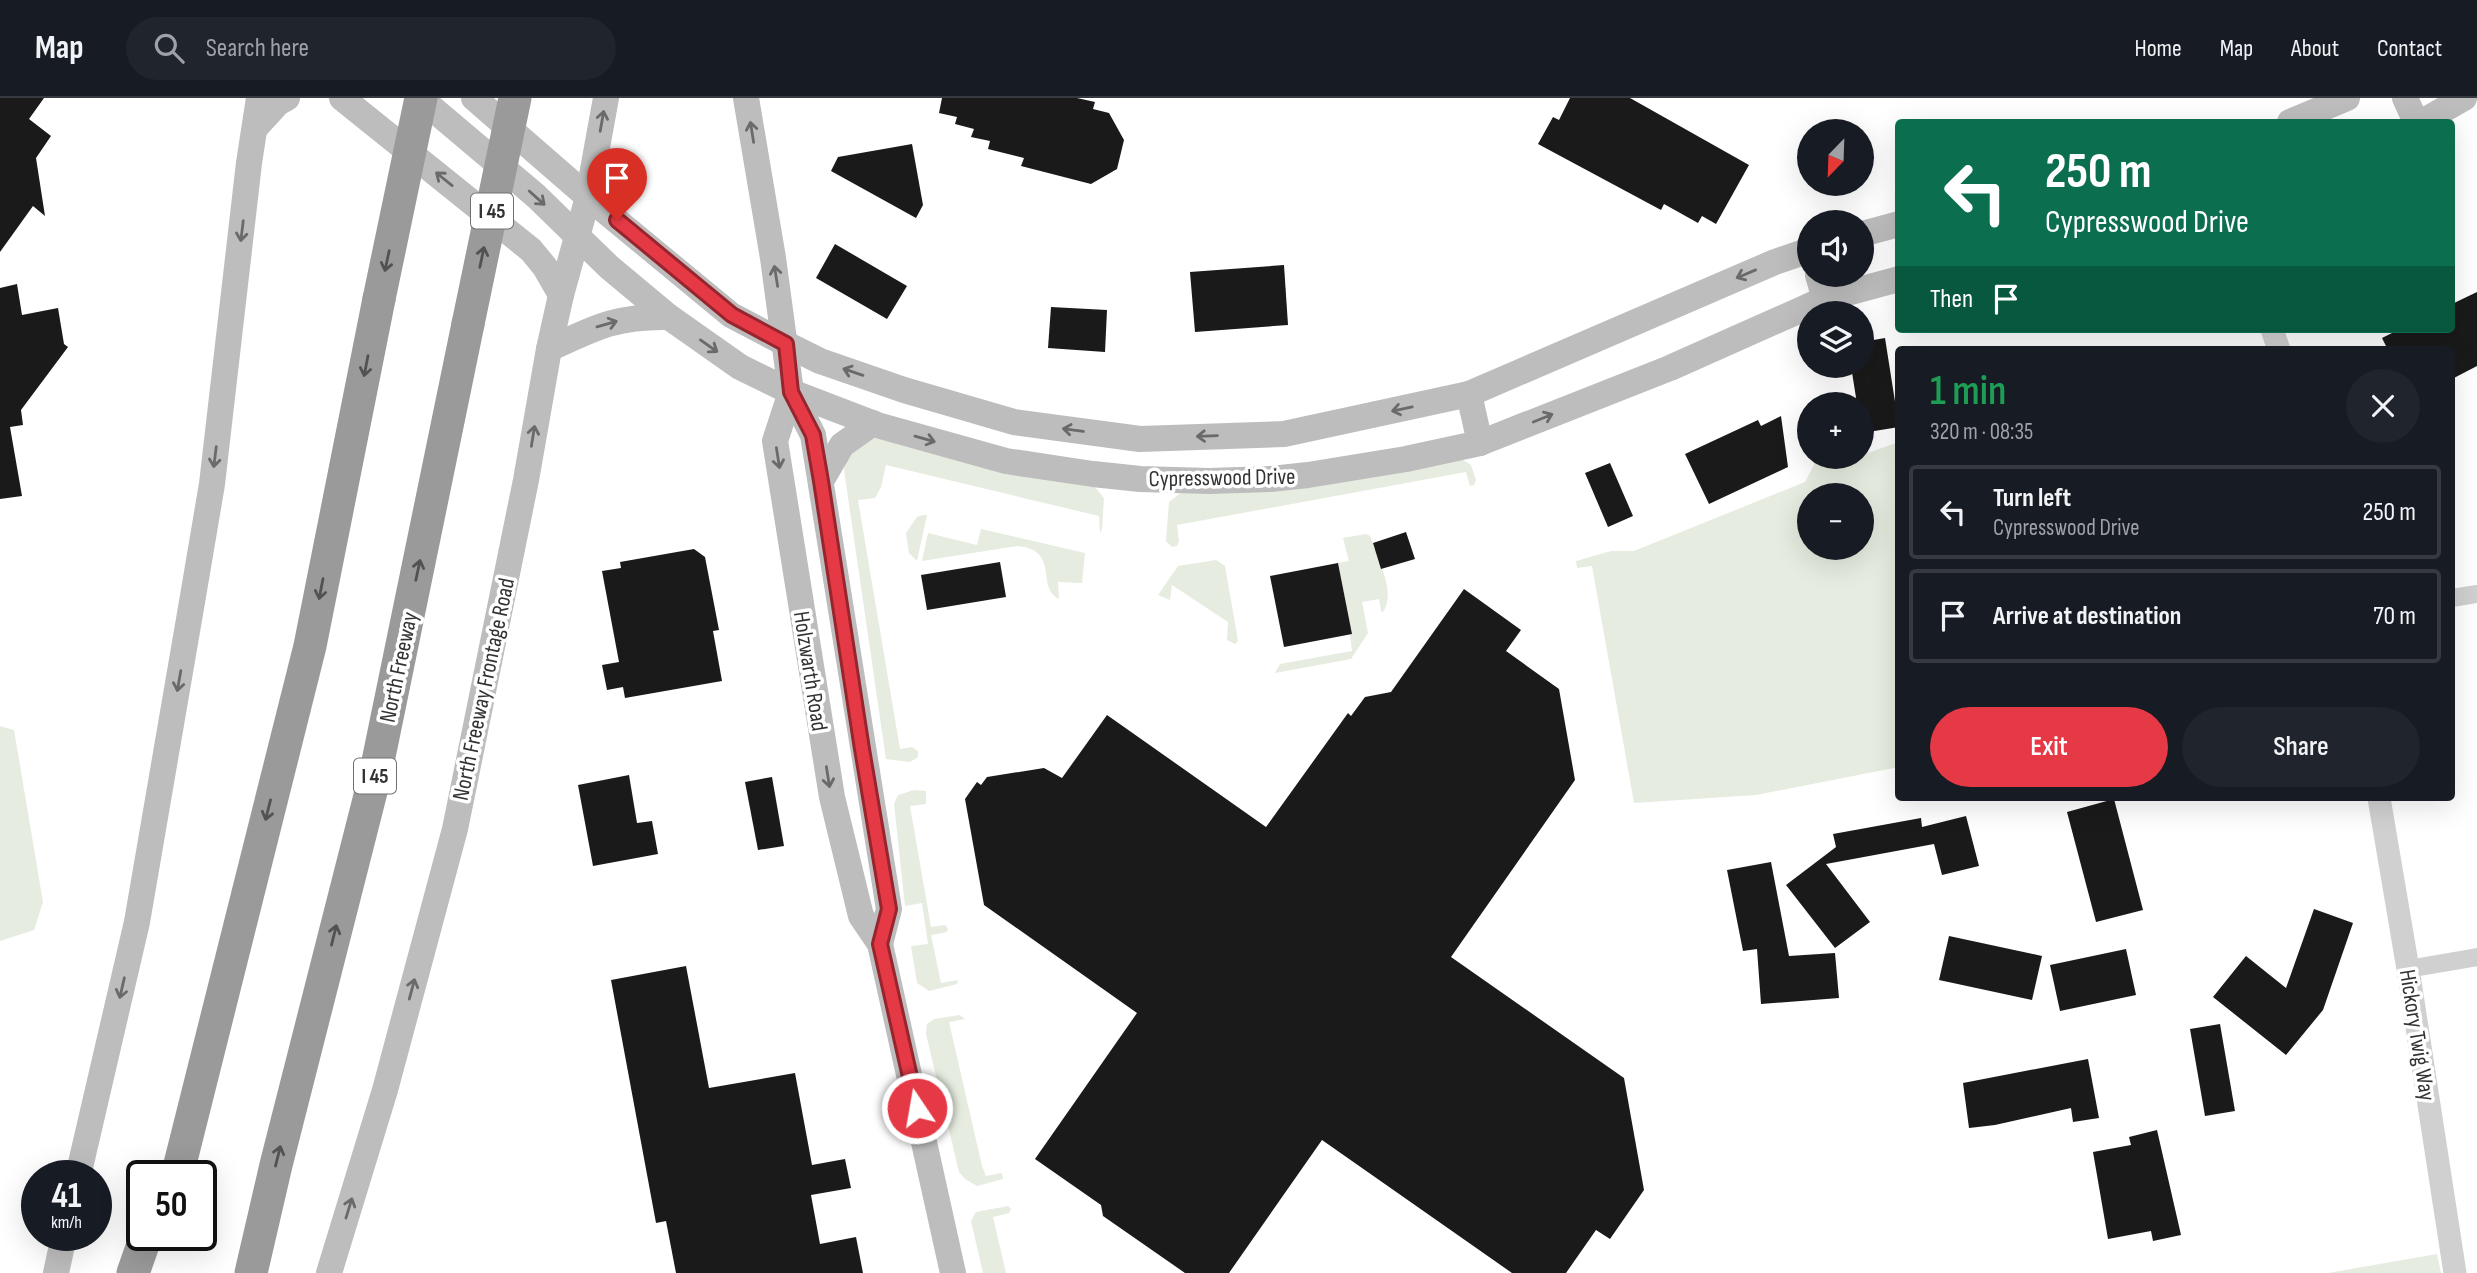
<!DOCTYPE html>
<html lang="en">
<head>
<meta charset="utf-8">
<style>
	:root { --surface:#171b24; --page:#20242c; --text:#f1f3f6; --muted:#9ea1a6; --line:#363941; --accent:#e63946 }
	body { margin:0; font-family:"Sofia Sans Condensed",sans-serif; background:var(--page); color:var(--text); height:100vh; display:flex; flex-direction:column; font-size:26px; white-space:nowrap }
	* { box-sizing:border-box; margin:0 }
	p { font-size:23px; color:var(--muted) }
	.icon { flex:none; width:38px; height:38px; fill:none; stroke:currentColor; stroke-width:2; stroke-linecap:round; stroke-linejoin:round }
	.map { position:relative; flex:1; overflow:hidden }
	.side { position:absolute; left:1895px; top:248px; width:560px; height:455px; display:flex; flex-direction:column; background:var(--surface); border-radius:7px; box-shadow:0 7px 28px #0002 }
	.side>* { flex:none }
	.top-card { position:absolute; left:1895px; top:21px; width:560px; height:214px; border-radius:7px; box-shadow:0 7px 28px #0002; background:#0b6e4f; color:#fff; overflow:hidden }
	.needle { width:46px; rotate:203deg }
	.fabs { position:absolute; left:1797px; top:21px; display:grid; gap:14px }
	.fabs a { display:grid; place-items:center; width:77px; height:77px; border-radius:50%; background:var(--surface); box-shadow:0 7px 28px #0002; font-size:35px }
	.speed { position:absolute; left:21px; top:1062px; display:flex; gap:14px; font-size:35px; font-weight:700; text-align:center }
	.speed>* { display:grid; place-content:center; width:91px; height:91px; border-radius:50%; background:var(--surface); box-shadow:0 7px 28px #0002; line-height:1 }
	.speed small { font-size:18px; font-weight:400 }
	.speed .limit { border:4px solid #111; border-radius:10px; background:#fff; color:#111 }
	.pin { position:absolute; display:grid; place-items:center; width:60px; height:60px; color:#fff; margin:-72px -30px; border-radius:50% 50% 50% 0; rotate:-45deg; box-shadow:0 0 7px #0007 }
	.pin .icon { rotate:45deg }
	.me { position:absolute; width:77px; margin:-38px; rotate:348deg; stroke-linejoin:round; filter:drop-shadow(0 0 5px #0008) }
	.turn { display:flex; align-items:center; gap:24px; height:147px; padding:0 35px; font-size:32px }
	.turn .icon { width:91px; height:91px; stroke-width:2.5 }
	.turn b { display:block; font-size:49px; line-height:60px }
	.then { display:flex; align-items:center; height:66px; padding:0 35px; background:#0003; gap:14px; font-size:26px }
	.round { display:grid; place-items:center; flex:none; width:74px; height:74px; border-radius:37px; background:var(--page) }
	.overview { display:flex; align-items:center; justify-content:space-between; height:119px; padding:0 35px }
	h1 { font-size:42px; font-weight:600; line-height:52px; color:#1e9e55 }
	.button { display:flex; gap:14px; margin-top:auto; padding:14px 35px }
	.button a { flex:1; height:80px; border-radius:42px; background:var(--accent); color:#fff; font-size:28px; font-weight:600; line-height:80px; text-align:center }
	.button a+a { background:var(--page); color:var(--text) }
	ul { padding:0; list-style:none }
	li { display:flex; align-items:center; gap:21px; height:94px; margin:0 14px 10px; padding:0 21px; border:4px solid var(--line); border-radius:7px }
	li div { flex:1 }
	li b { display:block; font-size:26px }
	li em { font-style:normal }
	header { display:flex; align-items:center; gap:42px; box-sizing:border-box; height:98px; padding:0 35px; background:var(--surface); border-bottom:2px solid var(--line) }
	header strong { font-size:33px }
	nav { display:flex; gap:38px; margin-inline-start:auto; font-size:24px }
	.search { width:490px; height:63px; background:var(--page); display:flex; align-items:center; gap:18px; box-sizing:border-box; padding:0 24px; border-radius:38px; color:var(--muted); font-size:26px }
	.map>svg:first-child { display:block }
	.green { fill:#e6ecdf; fill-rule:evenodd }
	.building { fill:#1a1a1a }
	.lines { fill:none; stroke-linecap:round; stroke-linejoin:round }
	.minor { stroke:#d0d0d0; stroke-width:18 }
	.tertiary { stroke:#d0d0d0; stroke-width:23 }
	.secondary { stroke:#bdbdbd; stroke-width:26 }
	.motorway { stroke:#9a9a9a; stroke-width:33 }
	.motorway-bridge { stroke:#9a9a9a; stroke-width:33 }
	.oneway { stroke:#6a6a6a }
	.oneway2 { stroke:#525252 }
	.route-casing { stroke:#96252e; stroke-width:18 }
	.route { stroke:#e63946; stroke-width:12 }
	.labels { text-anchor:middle; stroke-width:7; stroke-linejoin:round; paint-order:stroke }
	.shield { fill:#fff; stroke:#707070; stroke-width:2 }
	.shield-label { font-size:21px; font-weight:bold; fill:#333 }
	.street-label { font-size:23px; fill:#333; stroke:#fff }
</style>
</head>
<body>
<header>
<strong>Map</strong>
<div class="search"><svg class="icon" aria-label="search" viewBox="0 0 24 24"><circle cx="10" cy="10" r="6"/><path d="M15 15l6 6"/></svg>Search here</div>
<nav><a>Home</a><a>Map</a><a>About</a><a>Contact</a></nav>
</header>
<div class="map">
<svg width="2477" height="1175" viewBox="0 0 2477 1175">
	<rect width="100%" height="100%" fill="#fff"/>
	<!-- green -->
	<g class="green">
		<polygon points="879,340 1094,388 1104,400 1102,431 1100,435 1099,418 886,367 881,389 875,400 858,402 900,651 912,649 918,653 918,659 910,664 886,661 844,372 846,360 863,341"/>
		<path d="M1899,344V669L1756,697L1634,705L1592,468L1577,470L1576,463L1611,453H1634L1805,384L1818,359H1842L1843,363L1862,359V357ZM1862,397V450H1810V397Z"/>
		<polygon points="1460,360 1471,367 1476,382 1474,387 1470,388 1466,374 1177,427 1179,443 1177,448 1172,449 1166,443 1169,404 1182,394"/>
		<polygon points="923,417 927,417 917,463 909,455 906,435 917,419"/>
		<path d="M981,431L1085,455L1082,485L1058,484L1059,501C1035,489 1061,452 1017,448L922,463L928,435L977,447Z"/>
		<path d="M1366,436L1370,438L1373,445C1379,465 1396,495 1383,514L1381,513L1379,501L1362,504L1368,535L1351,561L1275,575L1280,566L1352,553L1350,537L1352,536L1338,465L1349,463L1343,440Z"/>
		<polygon points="1216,462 1225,468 1238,543 1235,546 1227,542 1228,524 1172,487 1170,502 1158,497 1178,468"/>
		<polygon points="0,628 14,632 43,804 34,832 0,843"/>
		<polygon points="914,692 926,693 926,706 910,708 931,829 945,827 948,831 947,834 931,837 941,885 958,882 957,886 929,893 917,885 911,848 928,846 922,805 905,808 894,706 898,697"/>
		<polygon points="960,917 965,921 949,924 982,1068 986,1078 1002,1075 1003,1081 977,1088 965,1081 959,1074 926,936 927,926 934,921"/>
		<polygon points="1008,1108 1011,1111 1009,1115 993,1119 1006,1175 983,1175 971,1123 976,1114"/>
		<polygon points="2437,1156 2441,1175 2328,1175"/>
	</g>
	<!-- building -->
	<g class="building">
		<polygon points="0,0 44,0 29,21 51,38 36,60 45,118 33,108 0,154"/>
		<polygon points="942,0 1077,0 1095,4 1093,11 1109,15 1124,42 1117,71 1091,86 1021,68 1024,60 988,51 990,43 971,39 974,31 955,26 957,19 939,15"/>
		<polygon points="1570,0 1630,0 1749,67 1716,126 1702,118 1698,125 1664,106 1661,112 1538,46 1553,19 1559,22"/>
		<polygon points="912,46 923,107 916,120 831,73 838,59"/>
		<polygon points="835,146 907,188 887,221 816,180"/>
		<polygon points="1284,167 1288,227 1195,234 1190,174"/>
		<polygon points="17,186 22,217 58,210 64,246 68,249 21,312 23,327 10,329 22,398 0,401 0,190"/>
		<polygon points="2477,194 2477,268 2452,281 2452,252 2388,252 2382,240 2400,231 2452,231 2452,206"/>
		<polygon points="1051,209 1107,212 1105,254 1048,250"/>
		<polygon points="1885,240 1899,329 1862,335 1862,306 1857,306 1851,268 1862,268 1862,244"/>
		<polygon points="1781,318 1788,369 1709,406 1685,356 1758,322 1761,328"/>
		<polygon points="1610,365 1633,418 1608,429 1585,375"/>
		<polygon points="1406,434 1415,461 1381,471 1373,445"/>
		<polygon points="694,451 705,459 719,532 713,533 722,583 625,600 623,589 607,592 602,567 619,564 602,473 621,470 620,464"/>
		<polygon points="1000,464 1006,499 927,512 921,477"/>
		<polygon points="1338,465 1352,536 1284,549 1270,478"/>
		<polygon points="1464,491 1521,532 1506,553 1559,591 1575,682 1451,859 1624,980 1644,1092 1610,1141 1596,1132 1566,1175 1512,1175 1322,1042 1229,1175 1185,1175 1103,1118 1101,1107 1035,1061 1137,915 984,807 965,701 977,684 981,687 987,679 1044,670 1062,680 1107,617 1266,729 1348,615 1351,618 1365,599 1391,594"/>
		<polygon points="629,677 637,725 652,723 658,756 593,768 578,687"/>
		<polygon points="772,679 784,748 758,752 745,684"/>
		<polygon points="2114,701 2143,812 2096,824 2067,714"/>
		<polygon points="1966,718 1979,768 1942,777 1934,746 1826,766 1870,824 1835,850 1786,787 1836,749 1833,736 1921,720 1922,729"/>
		<polygon points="1771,764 1789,858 1835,855 1839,900 1761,906 1757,851 1743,853 1727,772"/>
		<polygon points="2314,811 2353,825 2323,912 2286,957 2213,899 2246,858 2286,890"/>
		<polygon points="1949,838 2042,858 2032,902 1939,882"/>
		<polygon points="2126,851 2136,897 2060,913 2050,867"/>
		<polygon points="686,868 709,990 795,975 812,1067 845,1061 851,1090 811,1097 820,1146 856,1139 863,1175 676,1175 666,1123 656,1125 611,882"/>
		<polygon points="2220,926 2235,1013 2205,1018 2190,931"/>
		<polygon points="2088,961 2099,1020 2073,1024 2071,1010 1995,1027 1969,1030 1963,985"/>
		<polygon points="2157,1032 2181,1137 2153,1143 2151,1133 2108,1141 2093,1054 2131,1047 2129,1039"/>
	</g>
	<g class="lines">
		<!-- minor -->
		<g class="minor">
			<polyline points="2452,500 2477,496"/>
			<polyline points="2408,871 2477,859"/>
		</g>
		<!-- tertiary -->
		<g class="tertiary">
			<polyline points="2272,231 2279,252"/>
			<polyline points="2379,700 2408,871 2455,1175"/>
		</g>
		<!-- secondary -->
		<g class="secondary">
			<polyline points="342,0 531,152 545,169 561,197"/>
			<polyline points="420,0 536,98 609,169 669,219 740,269 791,294 877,327 1006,363 1093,376 1140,381 1209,383 1270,381 1308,377 1406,361 1480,345 1670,270 1825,201 1899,181"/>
			<polyline points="474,0 588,99 731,217 786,246 820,263 904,292 1014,324 1140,341 1284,336 1469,296 1775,164 1810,152"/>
			<polyline points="746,0 773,160 791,294 813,337 889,811 880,846"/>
			<polyline points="2405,0 2416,24"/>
			<polyline points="2290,24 2347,0"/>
			<polyline points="2422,24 2464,0"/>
			<polyline points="256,29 278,5 287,0"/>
			<polyline points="1862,136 1899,126"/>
			<polyline points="1818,177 1825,201"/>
			<path d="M549,251C596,229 616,218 669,219"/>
			<polyline points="791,294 775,343 832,699 861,818 880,846 953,1175"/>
			<polyline points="1469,296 1480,345"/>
			<polyline points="821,383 842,347 873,325"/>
			<polyline points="78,1078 137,824 192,504 212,386 249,65 259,0"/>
			<polyline points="56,1175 64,1138"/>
			<polyline points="329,1175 385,992 455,731 526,382 549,251 561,197 588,99 606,0"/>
		</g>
		<!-- motorway -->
		<g class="motorway">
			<polyline points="177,1078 310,548 379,201"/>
			<polyline points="133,1175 146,1138"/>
			<polyline points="251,1175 276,1067 375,678 468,226"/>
		</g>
		<!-- motorway-bridge -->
		<g class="motorway-bridge">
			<polyline points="379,201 421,0"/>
			<polyline points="468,226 515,0"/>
		</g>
	</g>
	<!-- one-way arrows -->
	<defs><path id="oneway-shaft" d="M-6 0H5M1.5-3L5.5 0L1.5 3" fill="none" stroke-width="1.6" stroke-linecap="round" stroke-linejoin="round" transform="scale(1.75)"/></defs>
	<g class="oneway">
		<use href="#oneway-shaft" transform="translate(602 23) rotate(-80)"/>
		<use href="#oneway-shaft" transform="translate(752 34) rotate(-99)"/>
		<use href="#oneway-shaft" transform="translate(444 81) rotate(-141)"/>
		<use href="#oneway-shaft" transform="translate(537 100) rotate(42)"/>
		<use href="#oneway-shaft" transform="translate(242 133) rotate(97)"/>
		<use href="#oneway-shaft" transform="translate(1746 176) rotate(157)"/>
		<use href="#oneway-shaft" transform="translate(776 178) rotate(-99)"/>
		<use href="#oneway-shaft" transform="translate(607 226) rotate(-16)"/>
		<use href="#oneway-shaft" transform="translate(709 248) rotate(35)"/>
		<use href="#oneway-shaft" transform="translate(853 274) rotate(-161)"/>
		<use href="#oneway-shaft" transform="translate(1402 311) rotate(168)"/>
		<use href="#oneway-shaft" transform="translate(1543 320) rotate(-22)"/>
		<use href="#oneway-shaft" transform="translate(1073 332) rotate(-172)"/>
		<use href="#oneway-shaft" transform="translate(533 338) rotate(-81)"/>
		<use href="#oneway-shaft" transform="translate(1207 338) rotate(178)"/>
		<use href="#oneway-shaft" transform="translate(925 341) rotate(16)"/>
		<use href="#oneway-shaft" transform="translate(215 359) rotate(97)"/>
		<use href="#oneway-shaft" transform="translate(778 360) rotate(81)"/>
		<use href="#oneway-shaft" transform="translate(179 583) rotate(100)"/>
		<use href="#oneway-shaft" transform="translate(828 679) rotate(81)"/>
		<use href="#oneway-shaft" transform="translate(122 890) rotate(103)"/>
		<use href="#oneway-shaft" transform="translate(412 891) rotate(-75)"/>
		<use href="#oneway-shaft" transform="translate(349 1110) rotate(-73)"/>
	</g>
	<g class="oneway2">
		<use href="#oneway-shaft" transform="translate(482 159) rotate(-78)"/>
		<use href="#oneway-shaft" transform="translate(387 163) rotate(102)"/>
		<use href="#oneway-shaft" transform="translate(366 268) rotate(101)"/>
		<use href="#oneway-shaft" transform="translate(418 472) rotate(-78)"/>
		<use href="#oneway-shaft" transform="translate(321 491) rotate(101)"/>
		<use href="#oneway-shaft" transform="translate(268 712) rotate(104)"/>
		<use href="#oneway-shaft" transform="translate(334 837) rotate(-76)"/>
		<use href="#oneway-shaft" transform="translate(278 1058) rotate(-76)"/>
	</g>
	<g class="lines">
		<defs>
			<polyline id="route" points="617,122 732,217 786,246 791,294 813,337 821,383 862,651 889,811 880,846 917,1010"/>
		</defs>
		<!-- route casing -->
		<use href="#route" class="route-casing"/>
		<!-- route -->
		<use href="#route" class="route"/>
	</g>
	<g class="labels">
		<!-- shield labels -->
		<g class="shield">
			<rect x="471" y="95.5" width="42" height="35" rx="5"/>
			<rect x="354" y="660.5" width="42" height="35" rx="5"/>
		</g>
		<g class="shield-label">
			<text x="492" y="120">I 45</text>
			<text x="375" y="685">I 45</text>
		</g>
		<!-- street labels -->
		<g class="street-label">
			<text transform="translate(1222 379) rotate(-1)" y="8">Cypresswood Drive</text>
			<text transform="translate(398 569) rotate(-78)" y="8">North Freeway</text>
			<text transform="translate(811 573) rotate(81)" y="8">Holzwarth Road</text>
			<text transform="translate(483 591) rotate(-78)" y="8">North Freeway Frontage Road</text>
			<text transform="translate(2418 937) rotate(81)" y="8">Hickory Twig Way</text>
		</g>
	</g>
</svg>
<div class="fabs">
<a><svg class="needle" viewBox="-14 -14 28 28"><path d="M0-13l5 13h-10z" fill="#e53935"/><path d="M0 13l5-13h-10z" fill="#9ea1a6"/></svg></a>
<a><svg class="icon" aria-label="sound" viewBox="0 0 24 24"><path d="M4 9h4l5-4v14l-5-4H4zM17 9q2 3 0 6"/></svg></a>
<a><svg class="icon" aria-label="layers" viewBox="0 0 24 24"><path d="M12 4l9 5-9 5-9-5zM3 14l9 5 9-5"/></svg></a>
<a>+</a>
<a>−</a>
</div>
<div class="speed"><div>41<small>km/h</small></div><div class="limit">50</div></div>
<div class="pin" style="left:617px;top:122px;background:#d93025"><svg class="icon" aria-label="arrive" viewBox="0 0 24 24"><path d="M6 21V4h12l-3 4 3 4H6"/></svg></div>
<svg class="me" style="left:917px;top:1010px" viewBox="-20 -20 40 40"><circle r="17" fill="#e63946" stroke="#fff" stroke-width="3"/><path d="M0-11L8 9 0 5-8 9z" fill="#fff"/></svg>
<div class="top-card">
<div class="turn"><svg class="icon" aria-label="left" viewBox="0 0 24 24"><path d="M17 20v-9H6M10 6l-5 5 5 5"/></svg><div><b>250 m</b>Cypresswood Drive</div></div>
<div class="then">Then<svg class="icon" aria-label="arrive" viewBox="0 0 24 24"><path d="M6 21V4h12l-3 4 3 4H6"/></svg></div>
</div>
<section class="side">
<div class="overview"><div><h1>1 min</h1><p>320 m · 08:35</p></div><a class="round"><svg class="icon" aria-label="close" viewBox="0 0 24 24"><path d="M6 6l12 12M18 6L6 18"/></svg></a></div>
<ul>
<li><svg class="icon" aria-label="left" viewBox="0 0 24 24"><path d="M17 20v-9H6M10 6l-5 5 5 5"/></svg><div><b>Turn left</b><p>Cypresswood Drive</p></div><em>250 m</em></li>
<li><svg class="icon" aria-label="arrive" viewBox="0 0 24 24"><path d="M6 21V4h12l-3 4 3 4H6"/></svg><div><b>Arrive at destination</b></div><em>70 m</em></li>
</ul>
<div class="button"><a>Exit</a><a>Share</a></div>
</section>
</div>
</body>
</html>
